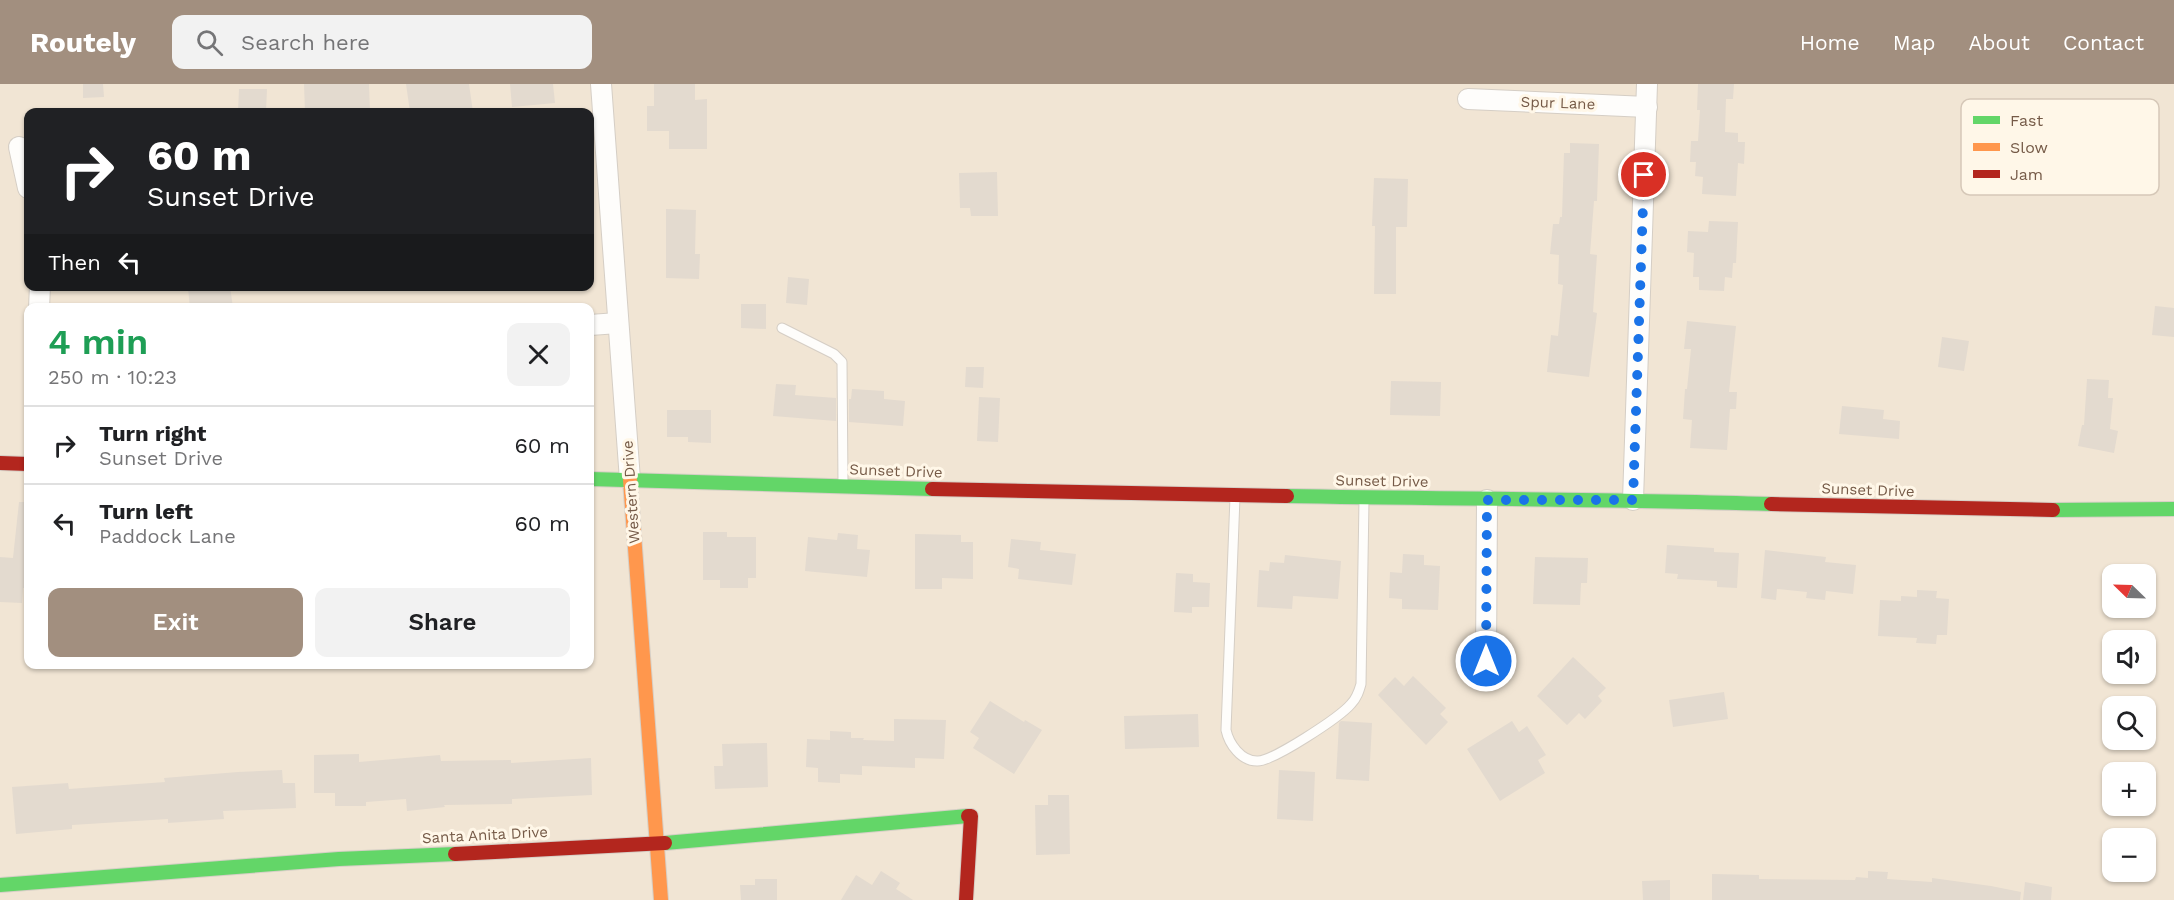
<!DOCTYPE html>
<html lang="en">
<head>
<meta charset="utf-8">
<style>
	:root { --surface:#fff; --page:#f2f2f2; --text:#202124; --muted:#757577; --line:#e0e0e0; --accent:#a28f7f }
	body { margin:0; font-family:"Work Sans",sans-serif; background:var(--page); color:var(--text); height:100vh; display:flex; flex-direction:column; font-size:22px; white-space:nowrap }
	* { box-sizing:border-box; margin:0 }
	p { font-size:20px; color:var(--muted) }
	.icon { flex:none; width:33px; height:33px; fill:none; stroke:currentColor; stroke-width:2; stroke-linecap:round; stroke-linejoin:round }
	.map { position:relative; flex:1; overflow:hidden }
	.drawer { position:absolute; left:24px; top:219px; width:570px; height:366px; display:flex; flex-direction:column; background:var(--surface); border-radius:12px; box-shadow:0 2px 4px #0004 }
	.drawer>* { flex:none }
	.banner { position:absolute; left:24px; top:24px; width:570px; height:183px; border-radius:12px; box-shadow:0 2px 4px #0004; background:#202124; color:#fff; overflow:hidden }
	.needle { width:39px; rotate:293deg }
	.fabs { position:absolute; left:2102px; top:480px; display:grid; gap:12px }
	.fabs a { display:grid; place-items:center; width:54px; height:54px; border-radius:12px; background:var(--surface); box-shadow:0 2px 4px #0004; font-size:30px }
	.pin { position:absolute; display:grid; place-items:center; width:51px; height:51px; color:#fff; margin:-26px; border:3px solid #fff; border-radius:50%; box-shadow:0 2px 6px #0007 }
	.me { position:absolute; width:66px; margin:-33px; rotate:0deg; stroke-linejoin:round; filter:drop-shadow(0 0 4px #0008) }
	.turn { display:flex; align-items:center; gap:21px; height:126px; padding:0 24px; font-size:27px }
	.turn .icon { width:78px; height:78px; stroke-width:2.5 }
	.turn b { display:block; font-size:42px; line-height:51px }
	.then { display:flex; align-items:center; height:57px; padding:0 24px; background:#0003; gap:12px; font-size:22px }
	.round { display:grid; place-items:center; flex:none; width:63px; height:63px; border-radius:12px; background:var(--page) }
	.headline { display:flex; align-items:center; justify-content:space-between; height:102px; padding:0 24px }
	h1 { font-size:36px; font-weight:600; line-height:45px; color:#1e9e55 }
	.cta { display:flex; gap:12px; margin-top:auto; padding:12px 24px }
	.cta a { flex:1; height:69px; border-radius:12px; background:var(--accent); color:#fff; font-size:24px; font-weight:600; line-height:69px; text-align:center }
	.cta a+a { background:var(--page); color:var(--text) }
	ul { padding:0; list-style:none }
	li { display:flex; align-items:center; gap:18px; height:78px; padding:0 24px; border-top:2px solid var(--line) }
	li div { flex:1 }
	li b { display:block; font-size:22px }
	li em { font-style:normal }
	header { display:flex; align-items:center; gap:36px; box-sizing:border-box; height:84px; padding:0 30px; background:var(--accent); color:#fff }
	header strong { font-size:28px }
	nav { display:flex; gap:33px; margin-inline-start:auto; font-size:21px }
	.search { width:420px; height:54px; background:var(--page); display:flex; align-items:center; gap:15px; box-sizing:border-box; padding:0 21px; border-radius:12px; color:var(--muted); font-size:22px }
	.map>svg:first-child { display:block }
	.residential { fill:#f1e5d4; fill-rule:evenodd }
	.building { fill:#e3dacf }
	.lines { fill:none; stroke-linecap:round; stroke-linejoin:round }
	.lane-casing { stroke:#d5cec5; stroke-width:11 }
	.street-casing { stroke:#d5cec5; stroke-width:22 }
	.fast-casing { stroke:#d6cfc6; stroke-width:16 }
	.slow-casing { stroke:#d6cfc6; stroke-width:16 }
	.jam-casing { stroke:#d6cfc6; stroke-width:16 }
	.lane { stroke:#fefdfb; stroke-width:9 }
	.street { stroke:#fefdfb; stroke-width:20 }
	.fast { stroke:#63d668; stroke-width:14 }
	.slow { stroke:#ff974d; stroke-width:14 }
	.jam { stroke:#b3261e; stroke-width:14 }
	.route { stroke:#1a73e8; stroke-width:10; stroke-dasharray:0 18 }
	.labels { text-anchor:middle; stroke-width:6; stroke-linejoin:round; paint-order:stroke }
	.street-label { font-size:15px; fill:#755a47; stroke:#fff7e8 }
	.key { fill:#fff7e8; stroke:#d6c8b8; stroke-width:1.5 }
	.key-label { font-size:16px; fill:#755a47 }
</style>
</head>
<body>
<header>
<strong>Routely</strong>
<div class="search"><svg class="icon" aria-label="search" viewBox="0 0 24 24"><circle cx="10" cy="10" r="6"/><path d="M15 15l6 6"/></svg>Search here</div>
<nav><a>Home</a><a>Map</a><a>About</a><a>Contact</a></nav>
</header>
<div class="map">
<svg width="2174" height="816" viewBox="0 0 2174 816">
	<rect width="100%" height="100%" fill="#f7f2e7"/>
	<!-- residential -->
	<path class="residential" d="M0,0H2174V816H0ZM28,28H590V202H28ZM28,224H590V580H28ZM2112,490H2145V524H2112ZM2112,556H2145V590H2112ZM2112,622H2145V656H2112ZM2112,688H2145V722H2112ZM2112,754H2145V788H2112Z"/>
	<!-- building -->
	<g class="building">
		<polygon points="83,0 103,0 104,13 83,14"/>
		<polygon points="304,0 369,0 370,28 305,28"/>
		<polygon points="406,0 469,0 473,28 410,28"/>
		<polygon points="510,0 553,0 555,19 512,23"/>
		<polygon points="654,0 695,0 695,16 707,15 707,65 669,65 669,47 647,47 647,22 654,22"/>
		<polygon points="1698,0 1734,0 1733,15 1726,15 1725,48 1738,49 1738,58 1745,58 1744,80 1738,79 1736,112 1702,110 1703,93 1695,92 1696,78 1690,78 1691,57 1698,57 1700,26 1697,26"/>
		<polygon points="239,5 267,5 266,28 238,28"/>
		<polygon points="1570,59 1599,60 1597,117 1594,117 1590,170 1597,171 1593,228 1597,229 1589,293 1547,288 1551,251 1558,252 1563,201 1558,200 1559,171 1550,170 1553,140 1559,140 1560,133 1562,133 1564,69 1570,69"/>
		<polygon points="997,88 998,132 971,132 970,124 960,124 959,89"/>
		<polygon points="1374,94 1408,95 1407,143 1396,143 1396,210 1374,210 1375,142 1372,142"/>
		<polygon points="666,125 696,126 695,170 700,170 699,195 666,194"/>
		<polygon points="1709,137 1738,138 1736,179 1733,179 1732,194 1725,193 1724,207 1699,206 1699,193 1693,193 1694,169 1687,168 1688,147 1708,148"/>
		<polygon points="788,193 809,195 807,221 786,219"/>
		<polygon points="203,202 230,202 233,224 190,224 188,204"/>
		<polygon points="741,220 766,220 766,245 741,244"/>
		<polygon points="2155,222 2174,224 2174,253 2152,251"/>
		<polygon points="1687,237 1736,242 1729,308 1737,308 1736,325 1730,325 1727,366 1690,364 1692,336 1683,335 1685,305 1687,305 1691,265 1684,265"/>
		<polygon points="1942,253 1969,257 1964,287 1938,283"/>
		<polygon points="966,283 984,283 983,304 965,303"/>
		<polygon points="2087,295 2109,296 2108,314 2113,314 2110,345 2118,347 2114,369 2078,362 2082,341 2084,341"/>
		<polygon points="1391,297 1441,298 1440,332 1390,331"/>
		<polygon points="776,300 796,301 795,311 836,314 836,337 773,332"/>
		<polygon points="852,305 884,307 884,315 905,317 903,342 849,338 849,315 851,315"/>
		<polygon points="979,313 1000,314 998,358 977,357"/>
		<polygon points="1842,322 1884,326 1883,335 1900,337 1899,355 1839,350"/>
		<polygon points="667,326 711,326 711,359 688,358 688,353 667,353"/>
		<polygon points="19,418 28,418 28,504 23,504 22,519 0,518 0,473 13,474"/>
		<polygon points="703,448 727,448 727,453 756,453 756,494 748,494 748,504 720,504 720,496 703,496"/>
		<polygon points="838,449 858,451 857,465 870,466 867,493 805,487 808,453 837,456"/>
		<polygon points="915,450 961,451 961,458 973,458 973,495 942,494 942,505 915,505"/>
		<polygon points="1011,455 1041,458 1040,466 1076,470 1072,501 1018,495 1019,485 1008,483"/>
		<polygon points="1667,461 1714,464 1714,468 1739,469 1737,504 1717,503 1717,497 1677,495 1678,490 1665,489"/>
		<polygon points="1765,466 1826,473 1825,478 1856,481 1853,510 1826,507 1825,516 1806,514 1807,508 1777,505 1776,516 1761,514"/>
		<polygon points="1403,470 1424,471 1424,481 1440,482 1438,526 1402,525 1402,515 1389,514 1390,488 1402,489"/>
		<polygon points="1285,471 1341,477 1338,515 1293,512 1292,525 1257,523 1259,486 1269,487 1270,478 1284,479"/>
		<polygon points="1535,473 1588,474 1587,499 1581,499 1580,521 1533,520"/>
		<polygon points="1176,489 1193,490 1193,498 1210,499 1209,523 1192,523 1192,529 1174,528"/>
		<polygon points="1917,506 1937,507 1936,514 1949,515 1947,551 1937,551 1936,560 1916,559 1917,554 1878,552 1880,516 1901,517 1901,512 1917,513"/>
		<polygon points="1573,573 1606,604 1598,612 1602,617 1585,635 1579,629 1567,641 1537,612"/>
		<polygon points="1413,592 1446,624 1440,630 1448,638 1426,661 1378,611 1395,593 1404,602"/>
		<polygon points="1724,608 1728,635 1673,643 1669,616"/>
		<polygon points="990,617 1024,638 1025,636 1042,646 1014,690 973,664 979,654 970,648"/>
		<polygon points="1198,630 1199,663 1125,665 1124,632"/>
		<polygon points="894,635 946,636 944,675 915,674 915,684 862,682 862,691 840,690 840,699 818,698 818,684 806,683 807,655 830,656 830,647 851,648 851,654 864,654 863,656 894,657"/>
		<polygon points="1341,637 1372,639 1369,697 1336,695 1339,639"/>
		<polygon points="1512,637 1519,648 1527,642 1546,671 1538,676 1545,689 1500,717 1467,665"/>
		<polygon points="767,659 768,703 715,705 714,682 723,682 722,660"/>
		<polygon points="359,670 359,678 440,671 441,677 511,676 511,679 591,674 592,711 512,715 512,720 444,721 445,723 407,727 406,715 366,718 366,722 335,722 335,709 314,709 314,671"/>
		<polygon points="282,686 283,699 295,699 296,724 223,727 224,735 168,739 168,735 72,741 72,745 16,750 12,703 68,699 69,705 165,698 164,694 238,688"/>
		<polygon points="1279,686 1315,688 1313,737 1277,735"/>
		<polygon points="1048,711 1069,711 1070,770 1036,771 1035,721 1048,721"/>
		<polygon points="881,787 900,799 896,805 913,816 841,816 856,791 872,801"/>
		<polygon points="1868,787 1888,788 1887,795 1932,798 1932,794 1991,802 2021,808 2020,816 1712,816 1712,790 1759,791 1759,795 1855,796 1856,793 1868,794"/>
		<polygon points="755,795 777,795 777,816 741,816 740,801 755,801"/>
		<polygon points="1670,796 1670,816 1643,816 1642,797"/>
		<polygon points="2025,798 2052,803 2051,816 2023,816"/>
	</g>
	<g class="lines">
		<defs>
			<g id="lane">
				<polyline points="782,244 834,270 842,278 843,400"/>
				<path d="M1235,413L1226,646C1229,660 1241,677 1257,677C1272,678 1340,633 1351,620C1357,614 1359,607 1361,600L1364,416"/>
			</g>
			<g id="street">
				<polyline points="601,0 630,396"/>
				<polyline points="1468,15 1647,23"/>
				<polyline points="19,63 28,104"/>
				<polyline points="39,224 40,202"/>
				<polyline points="590,241 618,239"/>
				<polyline points="1633,416 1647,0"/>
				<polyline points="1486,577 1487,416"/>
			</g>
			<g id="fast">
				<polyline points="590,395 932,405"/>
				<path d="M1287,412C1449,415 1610,415 1771,420"/>
				<polyline points="2053,426 2174,425"/>
				<polyline points="665,759 968,732"/>
				<polyline points="0,801 339,775 455,770"/>
			</g>
			<polyline id="slow" points="630,396 661,816"/>
			<g id="jam">
				<polyline points="0,379 28,380"/>
				<polyline points="932,405 1287,412"/>
				<polyline points="1771,420 2053,426"/>
				<polyline points="455,770 665,759"/>
				<polyline points="966,816 971,732 968,732"/>
			</g>
		</defs>
		<!-- lane casing -->
		<use href="#lane" class="lane-casing"/>
		<!-- street casing -->
		<use href="#street" class="street-casing"/>
		<!-- fast casing -->
		<use href="#fast" class="fast-casing"/>
		<!-- slow casing -->
		<use href="#slow" class="slow-casing"/>
		<!-- jam casing -->
		<use href="#jam" class="jam-casing"/>
		<!-- lane -->
		<use href="#lane" class="lane"/>
		<!-- street -->
		<use href="#street" class="street"/>
		<!-- fast -->
		<use href="#fast" class="fast"/>
		<!-- slow -->
		<use href="#slow" class="slow"/>
		<!-- jam -->
		<use href="#jam" class="jam"/>
	</g>
	<g class="lines">
		<!-- route -->
		<polyline class="route" points="1486,577 1487,416 1633,416 1644,91"/>
	</g>
	<g class="labels">
		<!-- street labels -->
		<g class="street-label">
			<text transform="translate(1558 19) rotate(2)" y="5">Spur Lane</text>
			<text transform="translate(896 387) rotate(2)" y="5">Sunset Drive</text>
			<text transform="translate(1382 397) rotate(1)" y="5">Sunset Drive</text>
			<text transform="translate(1868 406) rotate(2)" y="5">Sunset Drive</text>
			<text transform="translate(631 408) rotate(-94)" y="5">Western Drive</text>
			<text transform="translate(485 751) rotate(-3)" y="5">Santa Anita Drive</text>
		</g>
	</g>
	<!-- legend -->
	<rect x="1961" y="15" width="198" height="96" rx="9" class="key"/>
	<rect x="1973" y="32" width="27" height="8" fill="#63d668"/>
	<rect x="1973" y="59" width="27" height="8" fill="#ff974d"/>
	<rect x="1973" y="86" width="27" height="8" fill="#b3261e"/>
	<g class="key-label">
		<text x="2010" y="42">Fast</text>
		<text x="2010" y="69">Slow</text>
		<text x="2010" y="96">Jam</text>
	</g>
</svg>
<div class="fabs">
<a><svg class="needle" viewBox="-14 -14 28 28"><path d="M0-13l5 13h-10z" fill="#e53935"/><path d="M0 13l5-13h-10z" fill="#757577"/></svg></a>
<a><svg class="icon" aria-label="sound" viewBox="0 0 24 24"><path d="M4 9h4l5-4v14l-5-4H4zM17 9q2 3 0 6"/></svg></a>
<a><svg class="icon" aria-label="search" viewBox="0 0 24 24"><circle cx="10" cy="10" r="6"/><path d="M15 15l6 6"/></svg></a>
<a>+</a>
<a>−</a>
</div>
<div class="pin" style="left:1644px;top:91px;background:#d93025"><svg class="icon" aria-label="arrive" viewBox="0 0 24 24"><path d="M6 21V4h12l-3 4 3 4H6"/></svg></div>
<svg class="me" style="left:1486px;top:577px" viewBox="-20 -20 40 40"><circle r="17" fill="#1a73e8" stroke="#fff" stroke-width="3"/><path d="M0-11L8 9 0 5-8 9z" fill="#fff"/></svg>
<div class="banner">
<div class="turn"><svg class="icon" aria-label="right" viewBox="0 0 24 24"><path d="M7 20v-9h11M14 6l5 5-5 5"/></svg><div><b>60 m</b>Sunset Drive</div></div>
<div class="then">Then<svg class="icon" aria-label="left" viewBox="0 0 24 24"><path d="M17 20v-9H6M10 6l-5 5 5 5"/></svg></div>
</div>
<section class="drawer">
<div class="headline"><div><h1>4 min</h1><p>250 m · 10:23</p></div><a class="round"><svg class="icon" aria-label="close" viewBox="0 0 24 24"><path d="M6 6l12 12M18 6L6 18"/></svg></a></div>
<ul>
<li><svg class="icon" aria-label="right" viewBox="0 0 24 24"><path d="M7 20v-9h11M14 6l5 5-5 5"/></svg><div><b>Turn right</b><p>Sunset Drive</p></div><em>60 m</em></li>
<li><svg class="icon" aria-label="left" viewBox="0 0 24 24"><path d="M17 20v-9H6M10 6l-5 5 5 5"/></svg><div><b>Turn left</b><p>Paddock Lane</p></div><em>60 m</em></li>
</ul>
<div class="cta"><a>Exit</a><a>Share</a></div>
</section>
</div>
</body>
</html>
